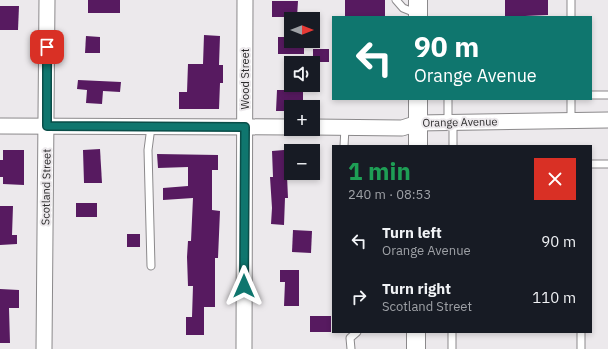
<!DOCTYPE html>
<html lang="en">
<head>
<meta charset="utf-8">
<style>
	:root { --surface:#171b24; --page:#20242c; --text:#f1f3f6; --muted:#9ea1a6 }
	body { margin:0; font-family:"IBM Plex Sans",sans-serif; background:var(--page); color:var(--text); height:100vh; display:flex; flex-direction:column; font-size:15px; white-space:nowrap }
	* { box-sizing:border-box; margin:0 }
	p { font-size:13px; color:var(--muted) }
	.icon { flex:none; width:22px; height:22px; fill:none; stroke:currentColor; stroke-width:2; stroke-linecap:round; stroke-linejoin:round }
	.map { position:relative; flex:1; overflow:hidden }
	.details { position:absolute; left:332px; top:145px; width:260px; height:188px; display:flex; flex-direction:column; background:var(--surface); border-radius:0px; box-shadow:0 2px 6px #0003 }
	.details>* { flex:none }
	.banner { position:absolute; left:332px; top:16px; width:260px; height:84px; border-radius:0px; box-shadow:0 2px 6px #0003; background:#0f766e; color:#fff; overflow:hidden }
	.needle { width:26px; rotate:90deg }
	.fabs { position:absolute; left:284px; top:12px; display:grid; gap:8px }
	.fabs a { display:grid; place-items:center; width:36px; height:36px; border-radius:0px; background:var(--surface); box-shadow:0 2px 6px #0003; font-size:20px }
	.pin { position:absolute; display:grid; place-items:center; width:34px; height:34px; color:#fff; margin:-17px; border-radius:8px; box-shadow:0 2px 6px #0006 }
	.me { position:absolute; width:44px; margin:-22px; rotate:0deg; stroke-linejoin:round; filter:drop-shadow(0 0 3px #0008) }
	.turn { display:flex; align-items:center; gap:14px; height:84px; padding:0 16px; font-size:18px }
	.turn .icon { width:52px; height:52px; stroke-width:2.5 }
	.turn b { display:block; font-size:28px; line-height:34px }
	.round { display:grid; place-items:center; flex:none; width:42px; height:42px; border-radius:0px; background:var(--page) }
	.overview { display:flex; align-items:center; justify-content:space-between; height:68px; padding:0 16px }
	h1 { font-size:24px; font-weight:700; line-height:30px; color:#1e9e55 }
	ul { padding:0; list-style:none }
	li { display:flex; align-items:center; gap:12px; height:56px; padding:0 16px }
	li div { flex:1 }
	li b { display:block; font-size:15px }
	li em { font-style:normal }
	.map>svg:first-child { display:block }
	.building { fill:#571a60 }
	.lines { fill:none; stroke-linecap:round; stroke-linejoin:round }
	.service-casing { stroke:#8b898b; stroke-width:9 }
	.minor-casing { stroke:#8b898b; stroke-width:17 }
	.tertiary-casing { stroke:#8b898b; stroke-width:20 }
	.service { stroke:#fff; stroke-width:7 }
	.minor { stroke:#fff; stroke-width:15 }
	.tertiary { stroke:#fff; stroke-width:18 }
	.route-casing { stroke:#0a4d48; stroke-width:10 }
	.route { stroke:#0f766e; stroke-width:7 }
	.labels { text-anchor:middle; stroke-width:4; stroke-linejoin:round; paint-order:stroke }
	.street-label { font-size:11px; fill:#2d2c2d; stroke:#ece9ec }
</style>
</head>
<body>
<div class="map">
<svg width="608" height="349" viewBox="0 0 608 349">
	<rect width="100%" height="100%" fill="#ece9ec"/>
	<!-- building -->
	<g class="building">
		<rect x="88" y="0" width="32" height="13"/>
		<rect x="345" y="0" width="40" height="17"/>
		<polygon points="505,0 548,0 548,15 505,17"/>
		<polygon points="272,1 298,1 297,17 272,17"/>
		<polygon points="0,6 19,6 18,30 0,30"/>
		<polygon points="204,35 220,36 219,65 223,65 223,83 220,83 219,109 179,109 179,92 187,92 188,64 203,64"/>
		<polygon points="86,36 100,37 100,53 85,53"/>
		<polygon points="278,37 291,37 291,41 304,41 304,54 278,54"/>
		<rect x="313" y="49" width="16" height="13"/>
		<polygon points="78,80 121,82 120,92 103,91 102,104 86,103 87,90 77,89"/>
		<polygon points="277,90 303,90 303,107 291,107 291,111 276,111"/>
		<polygon points="100,149 102,183 84,183 83,150"/>
		<polygon points="3,150 24,150 24,185 3,184 3,177 0,177 0,160 3,160"/>
		<polygon points="284,150 285,176 287,176 288,198 285,198 284,225 271,224 272,208 270,177 273,177 272,151"/>
		<polygon points="157,154 218,155 218,170 212,170 212,210 220,211 218,258 215,258 215,307 204,307 204,335 186,335 186,317 192,317 193,286 188,286 187,257 188,241 191,241 193,198 163,200 163,188 188,186 188,167 158,168"/>
		<rect x="76" y="203" width="21" height="14"/>
		<polygon points="0,206 13,206 12,235 17,235 17,244 0,245"/>
		<polygon points="293,230 312,231 311,253 292,252"/>
		<rect x="127" y="234" width="13" height="13"/>
		<polygon points="280,270 299,270 299,306 284,306 285,282 280,282"/>
		<polygon points="0,289 19,290 19,308 9,308 10,343 0,343"/>
		<rect x="310" y="316" width="21" height="16"/>
	</g>
	<g class="lines">
		<defs>
			<g id="service">
				<polyline points="396,0 403,8 418,14"/>
				<polyline points="571,0 571,17"/>
				<polyline points="591,95 608,95"/>
				<polyline points="448,99 448,122"/>
				<polyline points="571,99 571,121"/>
				<polyline points="453,122 453,146"/>
				<polyline points="344,146 345,128"/>
				<polyline points="591,164 608,164"/>
				<polyline points="151,266 148,150 151,127"/>
				<polyline points="581,332 581,349"/>
				<polyline points="351,349 350,338 357,332"/>
				<polyline points="452,349 452,332"/>
			</g>
			<g id="minor">
				<polyline points="0,126 291,127"/>
				<polyline points="313,127 402,128 418,123 608,120"/>
				<polyline points="44,349 47,0"/>
				<polyline points="244,349 245,0"/>
			</g>
			<g id="tertiary">
				<polyline points="418,0 418,17"/>
				<polyline points="418,146 418,99"/>
				<polyline points="416,349 416,332"/>
			</g>
		</defs>
		<!-- service casing -->
		<use href="#service" class="service-casing"/>
		<!-- minor casing -->
		<use href="#minor" class="minor-casing"/>
		<!-- tertiary casing -->
		<use href="#tertiary" class="tertiary-casing"/>
		<!-- service -->
		<use href="#service" class="service"/>
		<!-- minor -->
		<use href="#minor" class="minor"/>
		<!-- tertiary -->
		<use href="#tertiary" class="tertiary"/>
	</g>
	<g class="lines">
		<defs>
			<polyline id="route" points="47,47 47,126 245,127 244,286"/>
		</defs>
		<!-- route casing -->
		<use href="#route" class="route-casing"/>
		<!-- route -->
		<use href="#route" class="route"/>
	</g>
	<g class="labels">
		<!-- street labels -->
		<g class="street-label">
			<text transform="translate(245 79) rotate(-90)" y="4">Wood Street</text>
			<text transform="translate(460 122) rotate(-1)" y="4">Orange Avenue</text>
			<text transform="translate(46 187) rotate(-89)" y="4">Scotland Street</text>
		</g>
	</g>
</svg>
<div class="fabs">
<a><svg class="needle" viewBox="-14 -14 28 28"><path d="M0-13l5 13h-10z" fill="#e53935"/><path d="M0 13l5-13h-10z" fill="#9ea1a6"/></svg></a>
<a><svg class="icon" aria-label="sound" viewBox="0 0 24 24"><path d="M4 9h4l5-4v14l-5-4H4zM17 9q2 3 0 6"/></svg></a>
<a>+</a>
<a>−</a>
</div>
<div class="pin" style="left:47px;top:47px;background:#d93025"><svg class="icon" aria-label="arrive" viewBox="0 0 24 24"><path d="M6 21V4h12l-3 4 3 4H6"/></svg></div>
<svg class="me" style="left:244px;top:286px" viewBox="-20 -20 40 40"><path d="M0-17L14 15 0 8-14 15z" fill="#0f766e" stroke="#fff" stroke-width="4"/></svg>
<div class="banner">
<div class="turn"><svg class="icon" aria-label="left" viewBox="0 0 24 24"><path d="M17 20v-9H6M10 6l-5 5 5 5"/></svg><div><b>90 m</b>Orange Avenue</div></div>
</div>
<section class="details">
<div class="overview"><div><h1>1 min</h1><p>240 m · 08:53</p></div><a class="round" style="background:#d93025;color:#fff"><svg class="icon" aria-label="close" viewBox="0 0 24 24"><path d="M6 6l12 12M18 6L6 18"/></svg></a></div>
<ul>
<li><svg class="icon" aria-label="left" viewBox="0 0 24 24"><path d="M17 20v-9H6M10 6l-5 5 5 5"/></svg><div><b>Turn left</b><p>Orange Avenue</p></div><em>90 m</em></li>
<li><svg class="icon" aria-label="right" viewBox="0 0 24 24"><path d="M7 20v-9h11M14 6l5 5-5 5"/></svg><div><b>Turn right</b><p>Scotland Street</p></div><em>110 m</em></li>
</ul>
</section>
</div>
</body>
</html>
